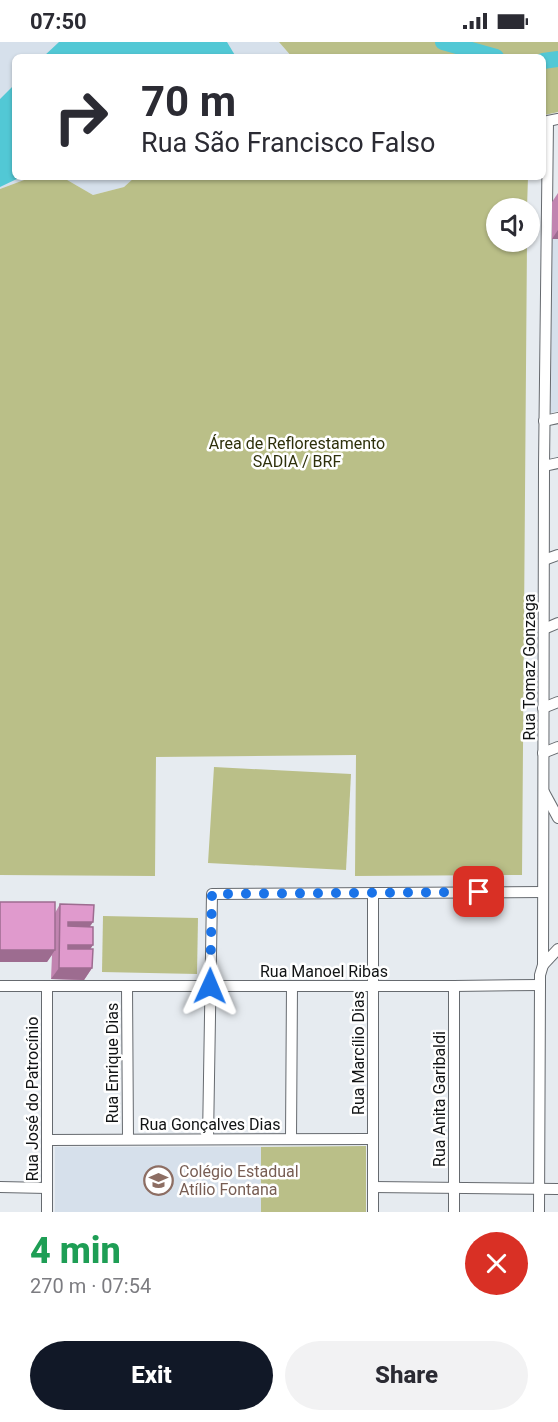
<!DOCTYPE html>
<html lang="en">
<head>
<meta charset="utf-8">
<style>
	:root { --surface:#fff; --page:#f2f2f3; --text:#2b2b33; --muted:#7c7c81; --accent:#111827 }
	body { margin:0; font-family:Roboto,sans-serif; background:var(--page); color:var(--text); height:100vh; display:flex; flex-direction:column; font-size:22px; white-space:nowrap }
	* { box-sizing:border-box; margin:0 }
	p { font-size:20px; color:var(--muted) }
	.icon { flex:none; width:33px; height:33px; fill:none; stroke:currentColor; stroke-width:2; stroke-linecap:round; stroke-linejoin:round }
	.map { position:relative; height:1170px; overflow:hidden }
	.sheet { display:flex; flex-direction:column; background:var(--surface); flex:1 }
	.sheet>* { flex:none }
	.top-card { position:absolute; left:12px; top:12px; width:534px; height:126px; border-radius:9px; box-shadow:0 2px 4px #0004; background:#fff; color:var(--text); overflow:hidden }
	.fabs { position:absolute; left:486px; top:156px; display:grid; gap:12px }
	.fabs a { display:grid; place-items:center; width:54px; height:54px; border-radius:50%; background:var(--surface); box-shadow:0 2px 4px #0004; font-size:30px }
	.pin { position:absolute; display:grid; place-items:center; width:51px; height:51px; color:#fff; margin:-26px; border-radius:12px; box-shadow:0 3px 9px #0006 }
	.me { position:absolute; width:66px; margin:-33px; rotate:1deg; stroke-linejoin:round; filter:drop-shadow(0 0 4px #0008) }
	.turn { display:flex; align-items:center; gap:21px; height:126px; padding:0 30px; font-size:27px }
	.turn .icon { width:78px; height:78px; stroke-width:2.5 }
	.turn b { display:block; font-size:42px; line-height:51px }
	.round { display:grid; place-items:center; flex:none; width:63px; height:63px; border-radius:32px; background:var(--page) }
	.overview { display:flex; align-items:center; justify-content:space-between; height:102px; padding:0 30px }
	h1 { font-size:36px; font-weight:800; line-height:45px; color:#1e9e55 }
	.action { display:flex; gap:12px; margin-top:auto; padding:12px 30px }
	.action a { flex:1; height:69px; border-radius:36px; background:var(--accent); color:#fff; font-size:24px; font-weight:800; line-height:69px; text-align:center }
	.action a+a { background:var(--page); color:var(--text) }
	.status { display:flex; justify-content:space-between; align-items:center; height:42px; padding:0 30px; background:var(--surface); direction:ltr }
	.status svg { height:16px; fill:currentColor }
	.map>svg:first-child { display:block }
	.built { fill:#d6e0eb }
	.green { fill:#babf88 }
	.water { fill:#52c8d5 }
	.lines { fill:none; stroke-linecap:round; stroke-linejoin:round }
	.river { stroke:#52c8d5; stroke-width:16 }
	.minor-casing { stroke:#666a6f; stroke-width:12 }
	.minor { stroke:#fff; stroke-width:10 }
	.wall { fill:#c184b0 }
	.shaded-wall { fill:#9d6c90 }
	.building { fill:#e09acd; stroke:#9d6c90; stroke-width:1.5 }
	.route { stroke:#1a73e8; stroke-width:10; stroke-dasharray:0 18 }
	.labels { text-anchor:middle; stroke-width:5; stroke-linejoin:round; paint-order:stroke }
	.park-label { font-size:16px; fill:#2e300b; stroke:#fff }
	.street-label { font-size:16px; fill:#111314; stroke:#fff }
	.education-label { font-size:16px; fill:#785e54; stroke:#fff; text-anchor:start }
</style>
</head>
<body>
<div class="status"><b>07:50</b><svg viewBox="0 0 49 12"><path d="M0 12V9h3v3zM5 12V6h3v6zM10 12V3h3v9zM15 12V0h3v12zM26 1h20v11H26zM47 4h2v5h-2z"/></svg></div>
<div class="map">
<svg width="558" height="1170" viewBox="0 0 558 1170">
	<rect width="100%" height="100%" fill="#e6ebf0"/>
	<!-- built -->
	<g class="built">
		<polygon points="0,0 279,0 292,15 15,15 15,135 32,135 0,147"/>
		<polygon points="62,135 135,135 124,145 93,153"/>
		<polygon points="552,197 558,197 558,369 551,371"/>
		<rect x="55" y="1105" width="206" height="65"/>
	</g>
	<!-- green -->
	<g class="green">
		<polygon points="279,0 558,0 558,70 545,73 543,72 543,15 292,15"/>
		<polygon points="32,135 62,135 93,153 124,145 135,135 528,135 527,166 496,166 496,200 527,200 522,833 355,834 356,713 156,715 155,834 0,833 0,147"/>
		<polygon points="214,725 351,732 346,828 208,821"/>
		<polygon points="103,874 198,876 197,932 102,930"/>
		<polygon points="366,1104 366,1170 261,1170 261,1105"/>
	</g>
	<!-- water -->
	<g class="water">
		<polygon points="59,0 227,0 236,15 43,15"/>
		<polygon points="15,42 15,135 21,135 0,145 0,57"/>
	</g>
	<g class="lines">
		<!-- river -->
		<g class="river">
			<polyline points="443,0 496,15"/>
			<polyline points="543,19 558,17"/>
		</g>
		<defs>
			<g id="minor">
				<polyline points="544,379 558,376"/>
				<polyline points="544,424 558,421"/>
				<polyline points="544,518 558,513"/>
				<polyline points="544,587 558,581"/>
				<polyline points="543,666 558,660"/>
				<polyline points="543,711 558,705"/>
				<polyline points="544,750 558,776"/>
				<polyline points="373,851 373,1170"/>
				<polyline points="543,923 558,907"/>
				<polyline points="0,944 454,944 540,943"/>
				<polyline points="47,944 47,1170"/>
				<polyline points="127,944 128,1097"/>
				<polyline points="454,944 454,1170"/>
				<polyline points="208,1097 212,852 543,850"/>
				<polyline points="291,1097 292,944"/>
				<polyline points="47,1098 373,1097"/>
				<polyline points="0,1145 47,1146"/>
				<polyline points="373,1145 558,1147"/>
				<polyline points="539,1170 540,943 540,933 543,923 544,424 548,79 558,77"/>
			</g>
		</defs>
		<!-- minor casing -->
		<use href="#minor" class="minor-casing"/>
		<!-- minor -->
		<use href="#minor" class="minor"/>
	</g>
	<!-- wall -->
	<g class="wall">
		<polygon points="558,151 558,197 552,197 552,160"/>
		<polygon points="60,862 90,885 90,907 92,926 84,938 51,937 52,913 47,920 55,871"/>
	</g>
	<!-- shaded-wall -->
	<g class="shaded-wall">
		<polygon points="558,188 558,197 552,197"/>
		<polygon points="68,880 93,880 85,892 60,892"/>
		<polygon points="68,903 93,903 85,915 60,914"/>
		<polygon points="0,908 55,908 47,920 0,920"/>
		<polygon points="59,926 92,926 84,938 51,937"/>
	</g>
	<!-- building -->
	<g class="building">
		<rect x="0" y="860" width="55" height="48"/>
		<polygon points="60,862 94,863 93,880 68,880 68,884 93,885 93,903 68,903 68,907 93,907 92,926 59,926"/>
	</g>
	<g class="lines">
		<!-- route -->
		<polyline class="route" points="210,944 212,852 479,850"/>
	</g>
	<!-- icons -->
	<defs>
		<symbol id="school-ring" viewBox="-11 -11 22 22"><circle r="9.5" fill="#fff" stroke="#8d6e63" stroke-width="1.5"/><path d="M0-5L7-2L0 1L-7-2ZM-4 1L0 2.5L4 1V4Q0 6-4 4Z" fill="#8d6e63"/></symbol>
	</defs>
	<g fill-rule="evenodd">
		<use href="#school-ring" x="142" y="1122" width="33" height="33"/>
	</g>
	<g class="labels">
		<!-- park labels -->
		<g class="park-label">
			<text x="297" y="407">Área de Reflorestamento<tspan x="297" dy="18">SADIA / BRF</tspan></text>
		</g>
		<!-- street labels -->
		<g class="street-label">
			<text transform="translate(529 625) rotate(-90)" y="6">Rua Tomaz Gonzaga</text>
			<text x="324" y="935">Rua Manoel Ribas</text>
			<text transform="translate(358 1011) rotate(-90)" y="6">Rua Marcílio Dias</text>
			<text transform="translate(112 1021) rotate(-90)" y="6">Rua Enrique Dias</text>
			<text transform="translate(32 1057) rotate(-90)" y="6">Rua José do Patrocínio</text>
			<text transform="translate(439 1057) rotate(-90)" y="6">Rua Anita Garibaldi</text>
			<text x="210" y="1088">Rua Gonçalves Dias</text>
		</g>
		<!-- education labels -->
		<g class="education-label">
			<text x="179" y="1135">Colégio Estadual<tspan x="179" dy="18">Atílio Fontana</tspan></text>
		</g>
	</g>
</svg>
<div class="fabs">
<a><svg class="icon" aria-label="sound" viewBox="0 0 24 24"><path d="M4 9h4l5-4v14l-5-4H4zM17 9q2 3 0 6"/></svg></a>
</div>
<div class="pin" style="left:479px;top:850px;background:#d93025"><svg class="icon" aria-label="arrive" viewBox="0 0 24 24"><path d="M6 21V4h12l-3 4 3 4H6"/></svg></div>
<svg class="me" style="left:210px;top:944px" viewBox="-20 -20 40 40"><path d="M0-17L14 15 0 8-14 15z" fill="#1a73e8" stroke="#fff" stroke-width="4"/></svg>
<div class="top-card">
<div class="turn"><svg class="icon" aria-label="right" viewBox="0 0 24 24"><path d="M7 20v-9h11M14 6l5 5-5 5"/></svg><div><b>70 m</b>Rua São Francisco Falso</div></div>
</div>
</div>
<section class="sheet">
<div class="overview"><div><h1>4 min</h1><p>270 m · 07:54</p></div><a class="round" style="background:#d93025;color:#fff"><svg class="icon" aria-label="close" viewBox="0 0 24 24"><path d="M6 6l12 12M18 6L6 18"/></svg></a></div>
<div class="action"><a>Exit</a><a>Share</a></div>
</section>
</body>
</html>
